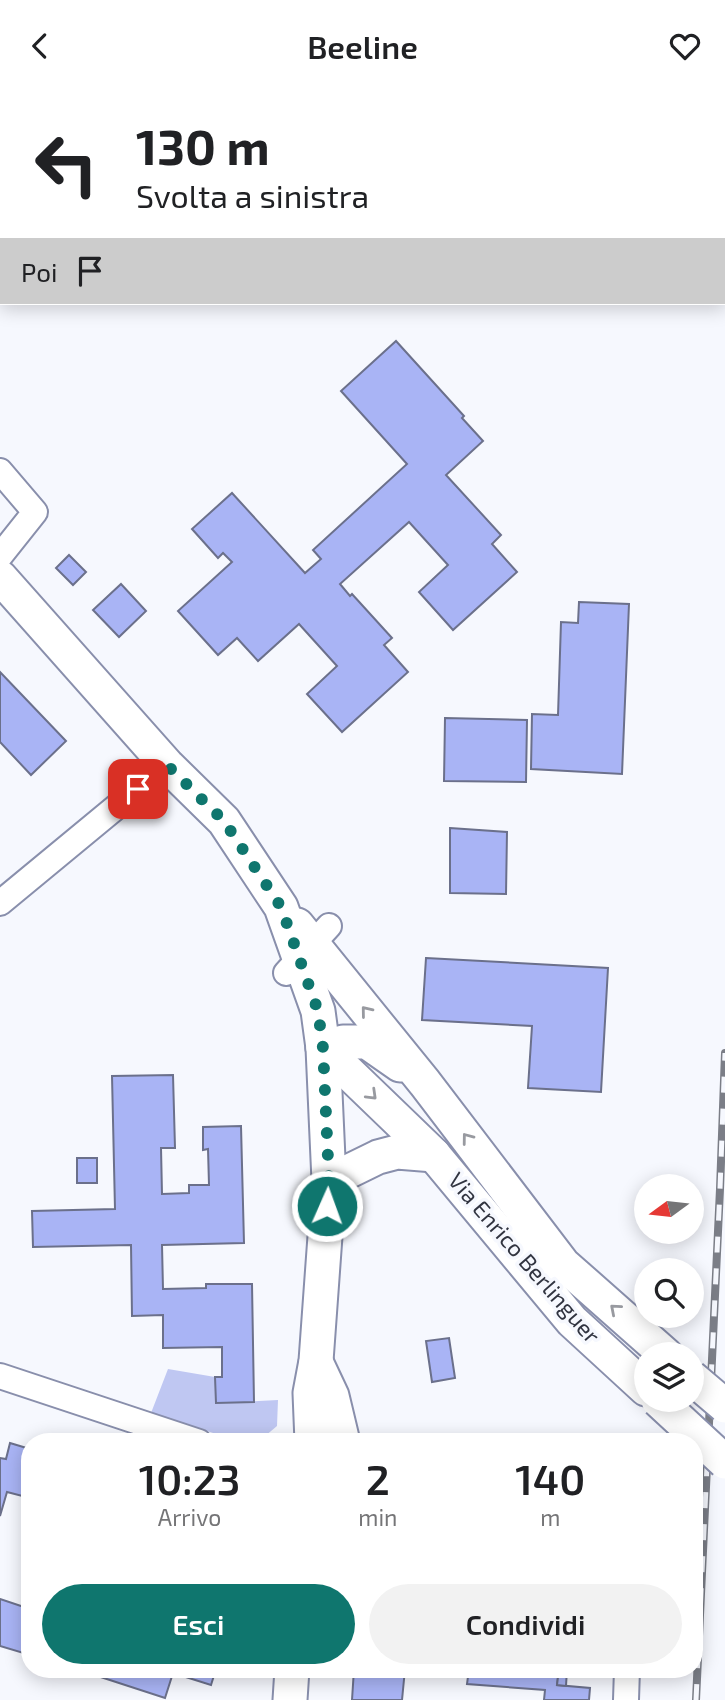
<!DOCTYPE html>
<html lang="it">
<head>
<meta charset="utf-8">
<style>
	:root { --surface:#fff; --page:#f2f2f2; --text:#202124; --muted:#757577; --accent:#0f766e }
	body { margin:0; font-family:"Exo 2",sans-serif; background:var(--page); color:var(--text); height:100vh; display:flex; flex-direction:column; font-size:26px; white-space:nowrap }
	* { box-sizing:border-box; margin:0 }
	p { font-size:23px; color:var(--muted) }
	.icon { flex:none; width:38px; height:38px; fill:none; stroke:currentColor; stroke-width:2; stroke-linecap:round; stroke-linejoin:round }
	.map { position:relative; flex:1; overflow:hidden }
	.details { position:absolute; left:21px; top:1342px; width:682px; height:245px; display:flex; flex-direction:column; background:var(--surface); border-radius:28px; box-shadow:0 4px 18px #0003 }
	.details>* { flex:none }
	.banner { position:absolute; left:0px; top:0px; width:726px; height:214px; box-shadow:0 4px 18px #0003; background:#fff; color:var(--text); overflow:hidden }
	.needle { width:46px; rotate:255deg }
	.controls { position:absolute; left:634px; top:1083px; display:grid; gap:14px }
	.controls a { display:grid; place-items:center; width:70px; height:70px; border-radius:50%; background:var(--surface); box-shadow:0 4px 18px #0003; font-size:35px }
	.pin { position:absolute; display:grid; place-items:center; width:60px; height:60px; color:#fff; margin:-30px; border-radius:14px; box-shadow:0 4px 10px #0006 }
	.me { position:absolute; width:77px; margin:-38px; rotate:2deg; stroke-linejoin:round; filter:drop-shadow(0 0 5px #0008) }
	.turn { display:flex; align-items:center; gap:24px; height:147px; padding:0 21px; font-size:32px }
	.turn .icon { width:91px; height:91px; stroke-width:2.5 }
	.turn b { display:block; font-size:49px; line-height:60px }
	.then { display:flex; align-items:center; height:66px; padding:0 21px; background:#0003; gap:14px; font-size:26px }
	.eta { display:flex; justify-content:space-evenly; align-items:center; height:119px; text-align:center }
	.eta b { font-size:42px; font-weight:600; line-height:49px }
	.action { display:flex; gap:14px; margin-top:auto; padding:14px 21px }
	.action a { flex:1; height:80px; border-radius:42px; background:var(--accent); color:#fff; font-size:28px; font-weight:600; line-height:80px; text-align:center }
	.action a+a { background:var(--page); color:var(--text) }
	header { display:flex; justify-content:space-between; align-items:center; height:91px; padding:0 21px; background:var(--surface); font-size:32px; font-weight:600 }
	.map>svg:first-child { display:block }
	.green { fill:#bfc7f2 }
	.building { fill:#a9b4f5; stroke:#6b708b; stroke-width:2 }
	.lines { fill:none; stroke-linecap:round; stroke-linejoin:round }
	.street-casing { stroke:#898fac; stroke-width:28 }
	.secondary-casing { stroke:#898fac; stroke-width:37 }
	.street { stroke:#fff; stroke-width:24 }
	.secondary { stroke:#fff; stroke-width:33 }
	.rail-casing { stroke:#7b7e87; stroke-width:8 }
	.rail { stroke:#f6f8fe; stroke-width:5; stroke-dasharray:16; stroke-linecap:butt }
	.secondary-bridge-casing { stroke:#898fac; stroke-width:37; stroke-linecap:butt }
	.secondary-bridge { stroke:#fff; stroke-width:33 }
	.oneway { stroke:#989aa0 }
	.route { stroke:#0f766e; stroke-width:12; stroke-dasharray:0 21.6 }
	.labels { text-anchor:middle; stroke-width:7; stroke-linejoin:round; paint-order:stroke }
	.street-label { font-size:23px; fill:#313440; stroke:#f6f8fe }
</style>
</head>
<body>
<header><svg class="icon" aria-label="back" viewBox="0 0 24 24"><path d="M15 5l-7 7 7 7"/></svg>Beeline<svg class="icon" aria-label="heart" viewBox="0 0 24 24"><path d="M12 20l-8-8c-3-5 5-10 8-4 3-6 11-1 8 4z"/></svg></header>
<div class="map">
<svg width="725" height="1609" viewBox="0 0 725 1609">
	<rect width="100%" height="100%" fill="#f6f8fe"/>
	<!-- green -->
	<polygon class="green" points="168,1278 215,1286 216,1312 278,1309 277,1335 258,1351 241,1351 151,1322"/>
	<!-- building -->
	<g class="building">
		<polygon points="396,250 464,325 462,327 483,350 446,384 501,444 492,453 517,481 453,539 419,501 448,474 409,431 340,493 350,505 352,503 392,547 384,554 408,581 342,641 307,603 337,575 299,533 258,570 237,547 218,564 178,520 232,471 223,462 218,467 192,438 232,402 305,482 321,468 313,459 407,373 341,300"/>
		<polygon points="69,464 86,481 73,494 56,477"/>
		<polygon points="121,493 146,520 119,546 93,519"/>
		<polygon points="579,511 629,513 622,683 531,678 532,623 558,624 561,531 578,532"/>
		<polygon points="0,581 66,650 31,684 0,651"/>
		<polygon points="445,627 527,629 526,691 444,690"/>
		<polygon points="450,737 507,741 506,803 450,802"/>
		<polygon points="426,867 608,877 601,1001 528,997 532,935 422,929"/>
		<polygon points="173,984 175,1057 161,1057 162,1103 189,1102 189,1094 209,1094 208,1058 203,1059 203,1036 241,1035 244,1152 162,1154 163,1198 206,1197 206,1193 252,1193 254,1311 216,1312 215,1286 222,1286 222,1256 163,1257 163,1224 132,1225 131,1154 33,1156 32,1120 115,1118 112,985"/>
		<rect x="77" y="1067" width="20" height="25"/>
		<polygon points="449,1247 455,1287 432,1291 426,1250"/>
		<polygon points="10,1352 30,1358 30,1407 7,1401 0,1425 0,1367 6,1368"/>
		<polygon points="0,1508 30,1518 30,1564 0,1555"/>
		<polygon points="76,1578 216,1578 211,1594 173,1582 165,1607"/>
		<polygon points="354,1578 405,1578 402,1609 352,1609"/>
		<polygon points="469,1578 559,1578 557,1594 590,1597 589,1609 544,1609 545,1599 467,1593"/>
		<polygon points="559,1578 567,1578 566,1595 557,1594"/>
	</g>
	<g class="lines">
		<defs>
			<g id="street">
				<polyline points="0,380 35,421 0,465"/>
				<polyline points="0,812 167,674"/>
				<polyline points="286,882 329,835"/>
				<polyline points="0,1285 199,1351"/>
				<polyline points="626,1609 627,1578"/>
			</g>
			<g id="secondary">
				<polyline points="0,486 167,674 224,730 281,816 318,920 323,957 329,1090 316,1270 310,1302 312,1351"/>
				<polyline points="297,834 425,992 563,1173 666,1264"/>
				<polyline points="323,957 434,1064 572,1230 646,1298"/>
				<polyline points="323,957 343,951 367,951 400,974"/>
				<polyline points="329,1090 378,1066 397,1061 434,1064"/>
				<polyline points="316,1271 332,1305 343,1351"/>
				<polyline points="290,1609 292,1578"/>
			</g>
		</defs>
		<!-- street casing -->
		<use href="#street" class="street-casing"/>
		<!-- secondary casing -->
		<use href="#secondary" class="secondary-casing"/>
		<!-- street -->
		<use href="#street" class="street"/>
		<!-- secondary -->
		<use href="#secondary" class="secondary"/>
		<defs>
			<polyline id="rail" points="696,1609 720,1098 725,962"/>
		</defs>
		<!-- rail casing -->
		<use href="#rail" class="rail-casing"/>
		<!-- rail -->
		<use href="#rail" class="rail"/>
		<defs>
			<g id="secondary-bridge">
				<polyline points="691,1286 725,1315"/>
				<polyline points="658,1309 725,1371"/>
			</g>
		</defs>
		<!-- secondary-bridge casing -->
		<use href="#secondary-bridge" class="secondary-bridge-casing"/>
		<!-- secondary-bridge -->
		<use href="#secondary-bridge" class="secondary-bridge"/>
	</g>
	<!-- one-way arrows -->
	<defs><path id="oneway-chevron" d="M-2-3.5L2.5 0L-2 3.5" fill="none" stroke-width="1.6" stroke-linecap="round" stroke-linejoin="round" transform="scale(1.75)"/></defs>
	<g class="oneway">
		<use href="#oneway-chevron" transform="translate(366 920) rotate(-129)"/>
		<use href="#oneway-chevron" transform="translate(372 1004) rotate(44)"/>
		<use href="#oneway-chevron" transform="translate(467 1047) rotate(-127)"/>
		<use href="#oneway-chevron" transform="translate(615 1218) rotate(-139)"/>
	</g>
	<g class="lines">
		<!-- route -->
		<polyline class="route" points="138,698 167,674 224,730 281,816 318,920 323,957 329,1090 327,1115"/>
	</g>
	<g class="labels">
		<!-- street labels -->
		<g class="street-label">
			<text transform="translate(524 1167) rotate(49)" y="8">Via Enrico Berlinguer</text>
		</g>
	</g>
</svg>
<div class="controls">
<a><svg class="needle" viewBox="-14 -14 28 28"><path d="M0-13l5 13h-10z" fill="#e53935"/><path d="M0 13l5-13h-10z" fill="#757577"/></svg></a>
<a><svg class="icon" aria-label="search" viewBox="0 0 24 24"><circle cx="10" cy="10" r="6"/><path d="M15 15l6 6"/></svg></a>
<a><svg class="icon" aria-label="layers" viewBox="0 0 24 24"><path d="M12 4l9 5-9 5-9-5zM3 14l9 5 9-5"/></svg></a>
</div>
<div class="pin" style="left:138px;top:698px;background:#d93025"><svg class="icon" aria-label="arrive" viewBox="0 0 24 24"><path d="M6 21V4h12l-3 4 3 4H6"/></svg></div>
<svg class="me" style="left:327px;top:1115px" viewBox="-20 -20 40 40"><circle r="17" fill="#0f766e" stroke="#fff" stroke-width="3"/><path d="M0-11L8 9 0 5-8 9z" fill="#fff"/></svg>
<div class="banner">
<div class="turn"><svg class="icon" aria-label="left" viewBox="0 0 24 24"><path d="M17 20v-9H6M10 6l-5 5 5 5"/></svg><div><b>130 m</b>Svolta a sinistra</div></div>
<div class="then">Poi<svg class="icon" aria-label="arrive" viewBox="0 0 24 24"><path d="M6 21V4h12l-3 4 3 4H6"/></svg></div>
</div>
<section class="details">
<div class="eta">
<div><b>10:23</b><p>Arrivo</p></div>
<div><b>2</b><p>min</p></div>
<div><b>140</b><p>m</p></div>
</div>
<div class="action"><a>Esci</a><a>Condividi</a></div>
</section>
</div>
</body>
</html>
